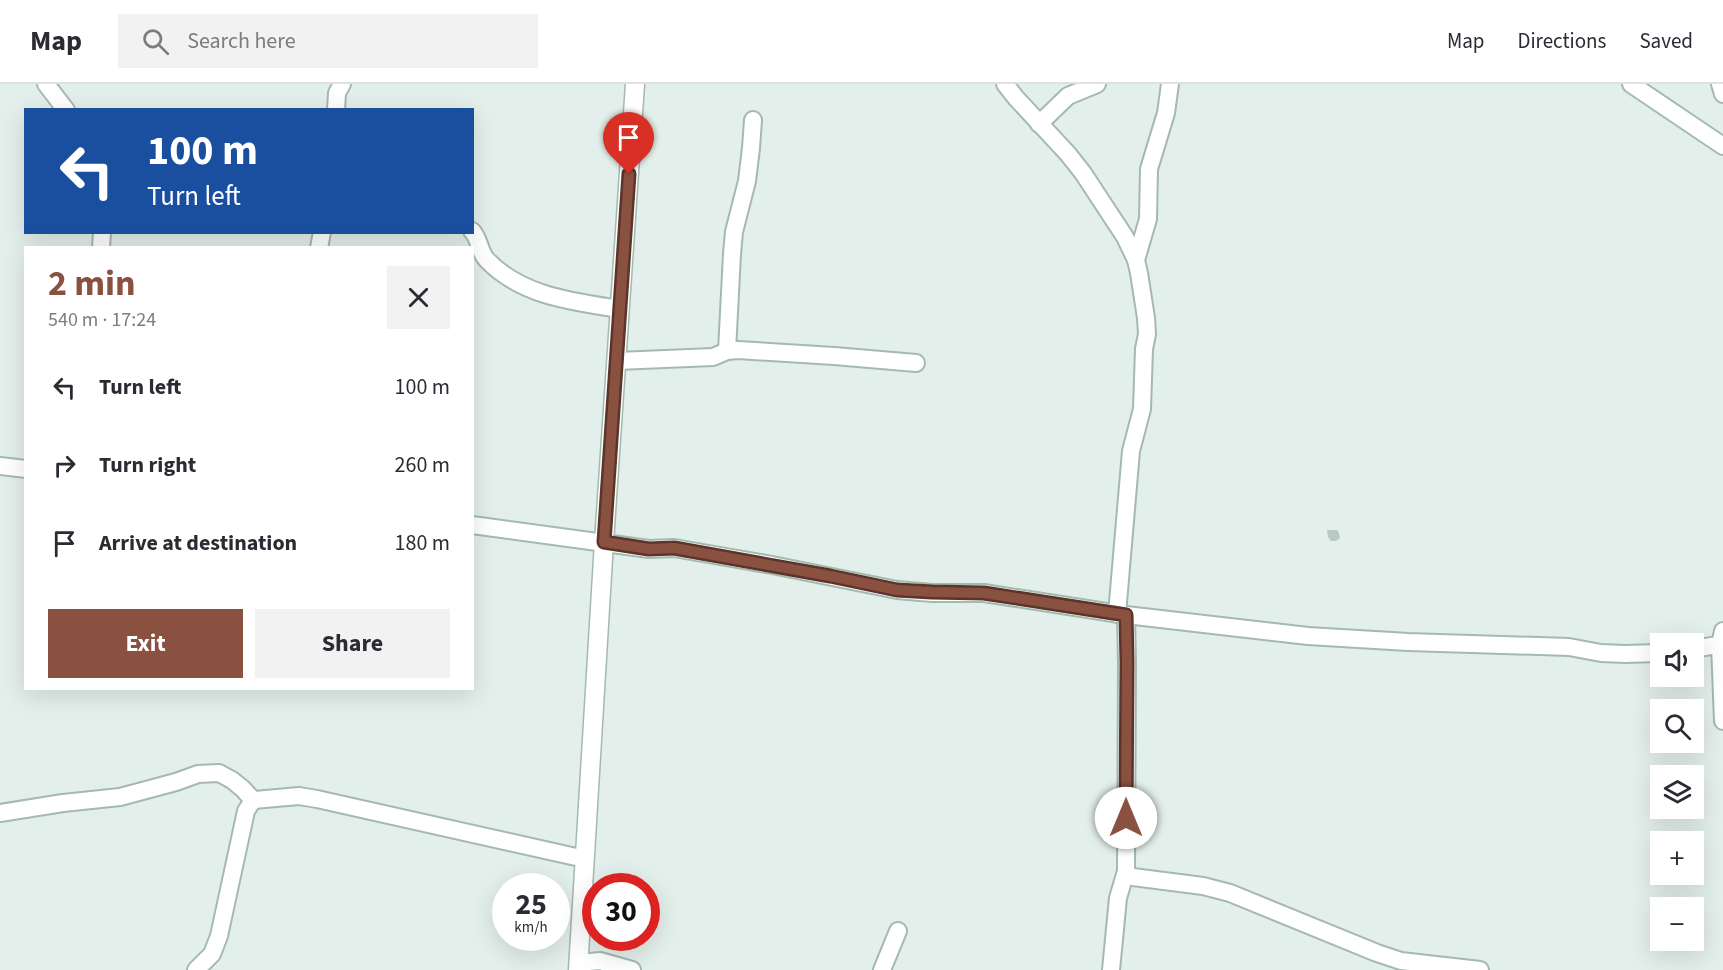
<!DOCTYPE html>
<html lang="en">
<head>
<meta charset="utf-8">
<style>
	:root { --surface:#fff; --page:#f2f2f3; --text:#2b2b33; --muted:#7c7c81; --line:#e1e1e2; --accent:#8a5140 }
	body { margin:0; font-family:"Source Sans 3",sans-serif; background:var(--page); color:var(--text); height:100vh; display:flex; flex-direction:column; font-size:22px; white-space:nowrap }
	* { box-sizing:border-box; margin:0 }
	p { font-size:20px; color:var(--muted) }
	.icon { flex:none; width:33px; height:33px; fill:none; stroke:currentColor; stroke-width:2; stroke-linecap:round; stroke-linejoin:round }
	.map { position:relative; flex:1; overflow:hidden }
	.details { position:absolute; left:24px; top:162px; width:450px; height:444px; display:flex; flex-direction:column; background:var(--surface); border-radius:0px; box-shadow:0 6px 24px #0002 }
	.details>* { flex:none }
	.hud { position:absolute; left:24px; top:24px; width:450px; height:126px; border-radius:0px; box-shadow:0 6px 24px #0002; background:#1a4fa0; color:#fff; overflow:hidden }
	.fabs { position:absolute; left:1650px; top:549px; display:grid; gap:12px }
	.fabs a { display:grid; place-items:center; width:54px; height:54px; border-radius:0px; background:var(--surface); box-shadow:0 6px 24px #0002; font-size:30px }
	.speed { position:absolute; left:492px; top:789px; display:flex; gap:12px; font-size:30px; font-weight:700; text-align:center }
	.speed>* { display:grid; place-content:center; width:78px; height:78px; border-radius:50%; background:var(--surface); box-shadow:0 6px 24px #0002; line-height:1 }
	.speed small { font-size:15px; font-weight:400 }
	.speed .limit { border:9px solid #d22; background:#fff; color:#111 }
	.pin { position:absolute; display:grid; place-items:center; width:51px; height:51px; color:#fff; margin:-62px -26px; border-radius:50% 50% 50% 0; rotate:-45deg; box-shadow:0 0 6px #0007 }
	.pin .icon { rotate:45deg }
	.me { position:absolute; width:66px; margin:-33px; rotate:0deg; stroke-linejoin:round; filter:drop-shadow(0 0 4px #0008) }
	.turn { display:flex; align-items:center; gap:21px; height:126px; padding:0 24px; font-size:27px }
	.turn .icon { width:78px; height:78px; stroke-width:2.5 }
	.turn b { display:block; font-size:42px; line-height:51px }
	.round { display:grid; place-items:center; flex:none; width:63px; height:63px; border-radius:0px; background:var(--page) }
	.overview { display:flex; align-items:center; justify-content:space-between; height:102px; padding:0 24px }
	h1 { font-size:36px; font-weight:700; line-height:45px; color:var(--accent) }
	.cta { display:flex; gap:12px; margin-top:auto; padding:12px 24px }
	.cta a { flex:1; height:69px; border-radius:0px; background:var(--accent); color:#fff; font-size:24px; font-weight:700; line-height:69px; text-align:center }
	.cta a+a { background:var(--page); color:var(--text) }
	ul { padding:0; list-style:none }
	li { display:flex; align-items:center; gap:18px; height:78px; padding:0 24px }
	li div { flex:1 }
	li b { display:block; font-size:22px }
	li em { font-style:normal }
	header { display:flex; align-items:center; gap:36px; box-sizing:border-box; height:84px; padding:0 30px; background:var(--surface); border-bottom:2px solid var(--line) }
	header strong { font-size:28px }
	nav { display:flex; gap:33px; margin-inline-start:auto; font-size:21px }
	.search { width:420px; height:54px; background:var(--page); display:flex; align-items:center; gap:15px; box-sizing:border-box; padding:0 21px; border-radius:0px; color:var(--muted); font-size:22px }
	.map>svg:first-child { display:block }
	.building { fill:#b8cac3 }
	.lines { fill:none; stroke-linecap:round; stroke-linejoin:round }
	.minor-casing { stroke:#a5b8b2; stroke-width:20 }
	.tertiary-casing { stroke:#a5b8b2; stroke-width:21 }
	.minor { stroke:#fff; stroke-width:16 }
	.tertiary { stroke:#fff; stroke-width:18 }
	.route-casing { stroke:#5a352a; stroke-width:15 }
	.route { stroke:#8a5140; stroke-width:10 }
</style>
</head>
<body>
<header>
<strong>Map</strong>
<div class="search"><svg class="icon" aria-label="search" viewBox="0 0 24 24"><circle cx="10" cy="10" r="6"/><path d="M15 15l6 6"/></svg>Search here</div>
<nav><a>Map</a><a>Directions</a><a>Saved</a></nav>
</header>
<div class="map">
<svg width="1723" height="886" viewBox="0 0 1723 886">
	<rect width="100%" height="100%" fill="#e3efea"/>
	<!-- building -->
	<polygon class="building" points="1327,446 1337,446 1339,449 1340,454 1336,457 1331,457 1328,453"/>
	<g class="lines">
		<defs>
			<g id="minor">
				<polyline points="46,0 66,26"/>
				<polyline points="1005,0 1016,14 1068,70 1083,89 1125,153 1136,176 1139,189 1146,234 1147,250 1144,265 1142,325 1131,367 1117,530"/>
				<polyline points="1631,0 1723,62"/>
				<polyline points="1720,0 1723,10"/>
				<polyline points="336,26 337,9 342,0"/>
				<polyline points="1039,40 1068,12 1097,0"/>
				<path d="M472,147C480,155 479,168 487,176C521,212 574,218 620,225"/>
				<polyline points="101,164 102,148"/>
				<polyline points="319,164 322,148"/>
				<polyline points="1136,176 1148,135 1149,85 1166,29 1170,0"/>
				<polyline points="727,267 732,170 734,148 747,97 751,64 753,36"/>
				<polyline points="617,277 713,273 727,267 738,266 834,272 916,279"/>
				<polyline points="0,382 26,385"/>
				<polyline points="472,441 649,465 674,464 772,481 897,506 932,509 984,509 1126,531 1308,552 1408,558 1569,563 1601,569 1625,570 1660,569"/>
				<polyline points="1723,547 1720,561 1723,637"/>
				<polyline points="1694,565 1723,560"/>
				<polyline points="253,716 299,712 317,715 585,775"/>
				<polyline points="0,729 63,719 120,713 176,698 198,690 219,689 232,696 243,705 253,716"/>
				<polyline points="1125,792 1203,802 1230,809 1377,869 1401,877 1480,886"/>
				<polyline points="579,879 600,877 632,886"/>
				<polyline points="196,886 212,870 219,852 246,727 253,716"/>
				<polyline points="882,886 898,847"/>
				<polyline points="1111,886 1118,814 1126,787 1127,578 1126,531"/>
			</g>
			<polyline id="tertiary" points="578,886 604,458 635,0"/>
		</defs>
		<!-- minor casing -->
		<use href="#minor" class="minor-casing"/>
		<!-- tertiary casing -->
		<use href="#tertiary" class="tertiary-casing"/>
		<!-- minor -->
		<use href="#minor" class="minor"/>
		<!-- tertiary -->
		<use href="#tertiary" class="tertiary"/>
	</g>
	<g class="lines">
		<defs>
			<polyline id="route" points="629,90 604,458 649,465 674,464 830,492 897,506 932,508 984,509 1126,531 1127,578 1126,734"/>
		</defs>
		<!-- route casing -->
		<use href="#route" class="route-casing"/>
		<!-- route -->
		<use href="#route" class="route"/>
	</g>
</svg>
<div class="fabs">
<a><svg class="icon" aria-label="sound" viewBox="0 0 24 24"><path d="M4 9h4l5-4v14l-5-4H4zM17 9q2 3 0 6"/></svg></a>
<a><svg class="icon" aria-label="search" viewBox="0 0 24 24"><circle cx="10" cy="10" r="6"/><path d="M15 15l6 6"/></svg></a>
<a><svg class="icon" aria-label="layers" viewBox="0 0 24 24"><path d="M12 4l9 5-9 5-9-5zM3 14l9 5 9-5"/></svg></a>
<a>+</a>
<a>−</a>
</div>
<div class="speed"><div>25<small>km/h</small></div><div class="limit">30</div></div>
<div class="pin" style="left:629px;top:90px;background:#d93025"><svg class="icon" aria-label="arrive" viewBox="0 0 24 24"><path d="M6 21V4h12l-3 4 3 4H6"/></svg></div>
<svg class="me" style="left:1126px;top:734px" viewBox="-20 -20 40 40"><circle r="19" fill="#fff"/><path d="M0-13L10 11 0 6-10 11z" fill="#8a5140"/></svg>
<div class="hud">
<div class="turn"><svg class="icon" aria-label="left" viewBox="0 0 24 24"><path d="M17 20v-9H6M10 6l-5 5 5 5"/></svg><div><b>100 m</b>Turn left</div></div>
</div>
<section class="details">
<div class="overview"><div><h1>2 min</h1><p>540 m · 17:24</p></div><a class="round"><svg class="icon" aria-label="close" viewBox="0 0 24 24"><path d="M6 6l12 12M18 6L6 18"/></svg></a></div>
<ul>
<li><svg class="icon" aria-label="left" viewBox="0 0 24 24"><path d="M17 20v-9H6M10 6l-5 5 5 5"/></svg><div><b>Turn left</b></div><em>100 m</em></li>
<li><svg class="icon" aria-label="right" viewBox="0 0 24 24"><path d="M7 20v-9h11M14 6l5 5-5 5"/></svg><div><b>Turn right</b></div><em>260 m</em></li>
<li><svg class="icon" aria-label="arrive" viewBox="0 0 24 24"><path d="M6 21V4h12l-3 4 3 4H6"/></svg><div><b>Arrive at destination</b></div><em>180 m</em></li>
</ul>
<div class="cta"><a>Exit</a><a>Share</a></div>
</section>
</div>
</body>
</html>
